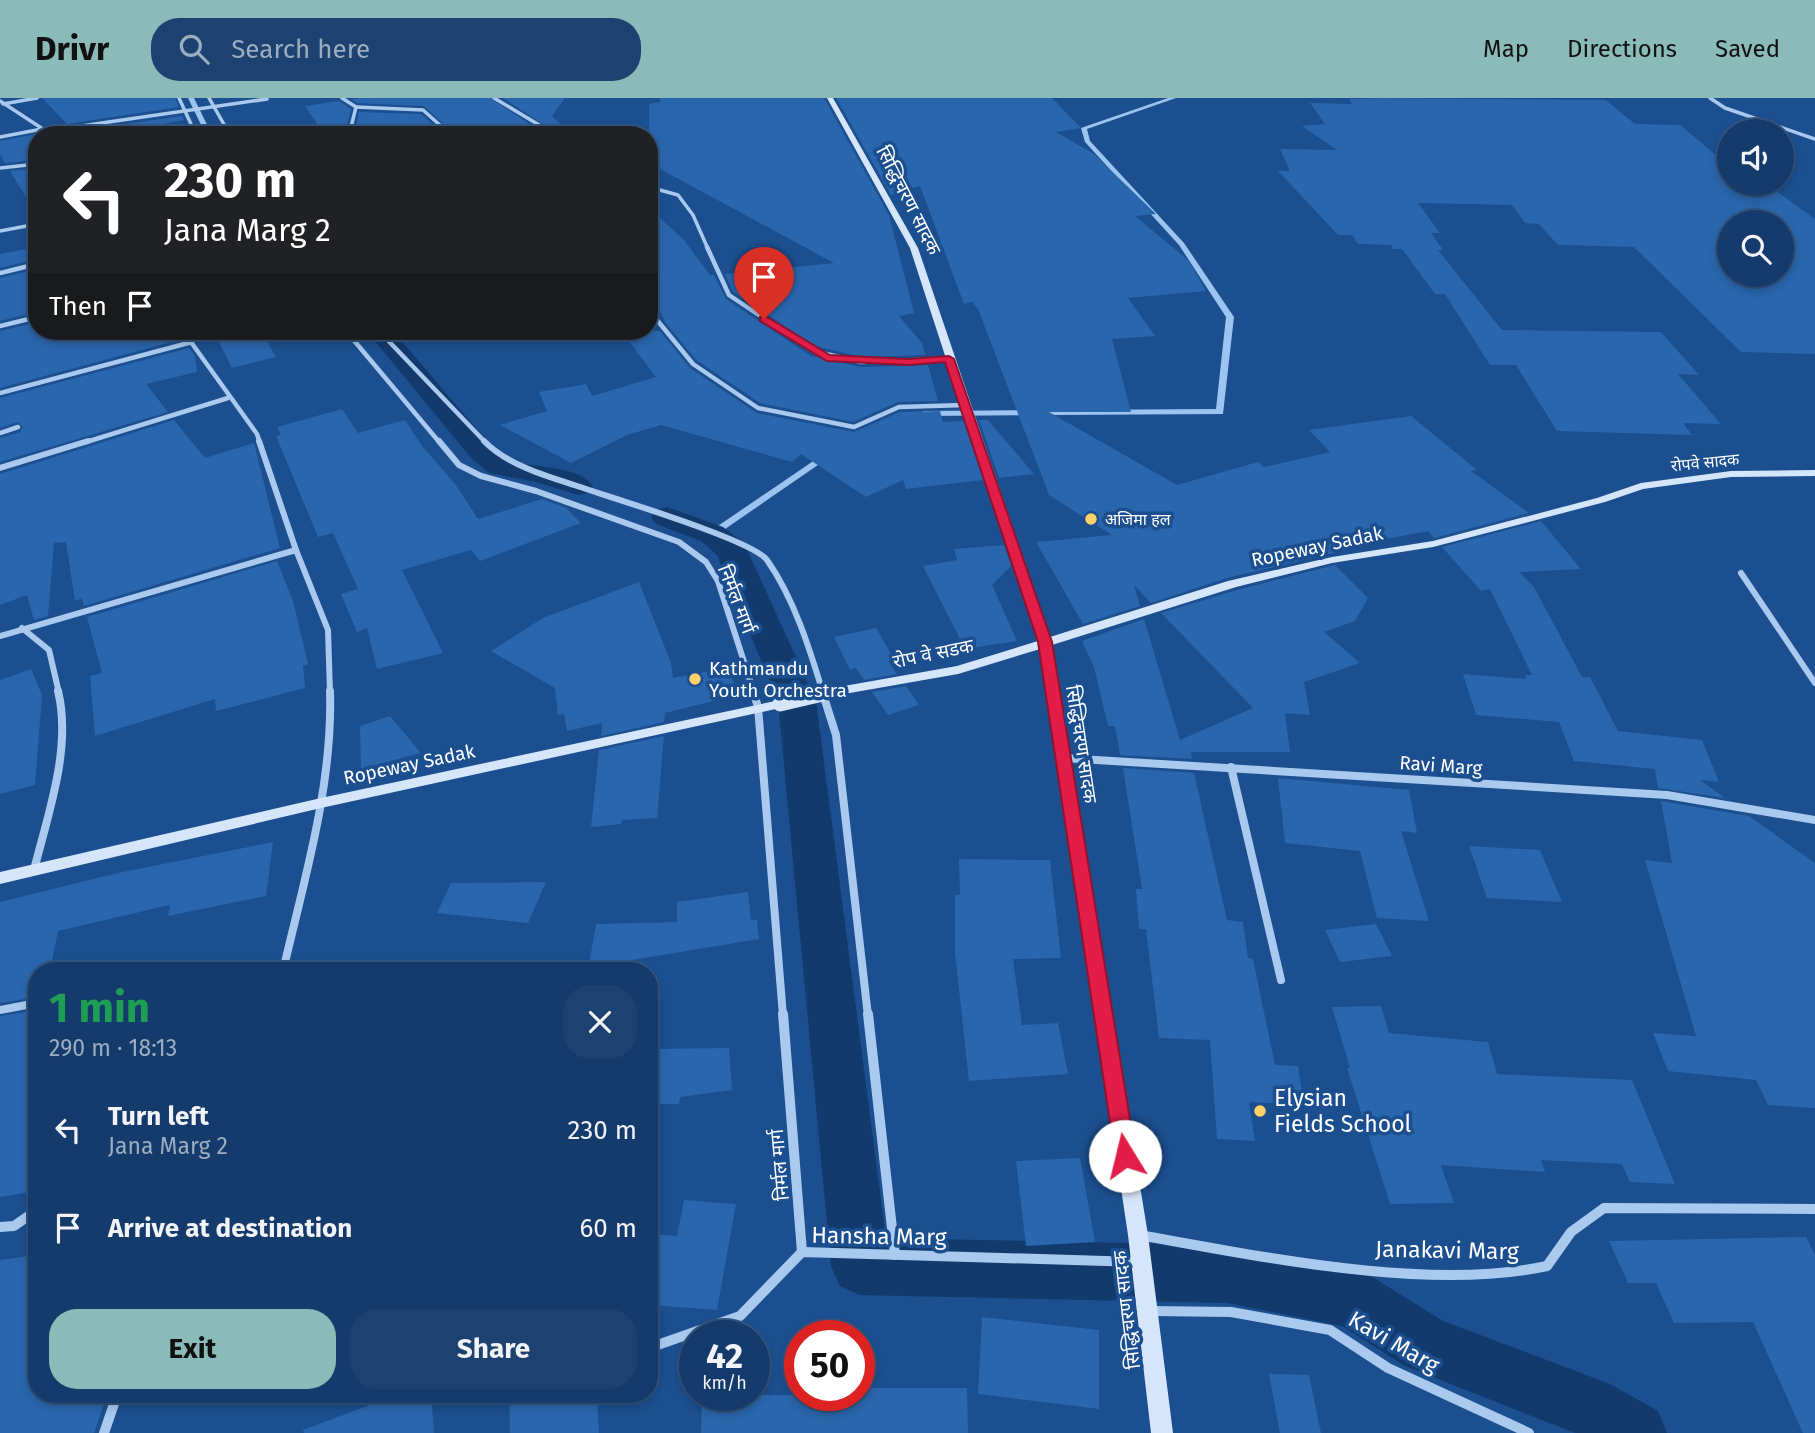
<!DOCTYPE html>
<html lang="en">
<head>
<meta charset="utf-8">
<style>
	:root { --surface:#143b6b; --page:#1d4271; --text:#f1f3f6; --muted:#9dadc1; --line:#33557e; --accent:#8bbbb9 }
	body { margin:0; font-family:"Fira Sans","Noto Sans Devanagari",sans-serif; background:var(--page); color:var(--text); height:100vh; display:flex; flex-direction:column; font-size:26px; white-space:nowrap }
	* { box-sizing:border-box; margin:0 }
	p { font-size:23px; color:var(--muted) }
	.icon { flex:none; width:38px; height:38px; fill:none; stroke:currentColor; stroke-width:2; stroke-linecap:round; stroke-linejoin:round }
	.map { position:relative; flex:1; overflow:hidden }
	.details { position:absolute; left:28px; top:864px; width:630px; height:441px; display:flex; flex-direction:column; background:var(--surface); border-radius:28px; box-shadow:0 4px 10px #0003,0 0 0 2px var(--line) }
	.details>* { flex:none }
	.top-card { position:absolute; left:28px; top:28px; width:630px; height:214px; border-radius:28px; box-shadow:0 4px 10px #0003,0 0 0 2px var(--line); background:#202124; color:#fff; overflow:hidden }
	.tools { position:absolute; left:1717px; top:21px; display:grid; gap:14px }
	.tools a { display:grid; place-items:center; width:77px; height:77px; border-radius:50%; background:var(--surface); box-shadow:0 4px 10px #0003,0 0 0 2px var(--line); font-size:35px }
	.speed { position:absolute; left:679px; top:1222px; display:flex; gap:14px; font-size:35px; font-weight:700; text-align:center }
	.speed>* { display:grid; place-content:center; width:91px; height:91px; border-radius:50%; background:var(--surface); box-shadow:0 4px 10px #0003,0 0 0 2px var(--line); line-height:1 }
	.speed small { font-size:18px; font-weight:400 }
	.speed .limit { border:10px solid #d22; background:#fff; color:#111 }
	.pin { position:absolute; display:grid; place-items:center; width:60px; height:60px; color:#fff; margin:-72px -30px; border-radius:50% 50% 50% 0; rotate:-45deg; box-shadow:0 0 7px #0007 }
	.pin .icon { rotate:45deg }
	.me { position:absolute; width:77px; margin:-38px; rotate:351deg; stroke-linejoin:round; filter:drop-shadow(0 0 5px #0008) }
	.turn { display:flex; align-items:center; gap:24px; height:147px; padding:0 21px; font-size:32px }
	.turn .icon { width:91px; height:91px; stroke-width:2.5 }
	.turn b { display:block; font-size:49px; line-height:60px }
	.then { display:flex; align-items:center; height:66px; padding:0 21px; background:#0003; gap:14px; font-size:26px }
	.round { display:grid; place-items:center; flex:none; width:74px; height:74px; border-radius:28px; background:var(--page) }
	.head { display:flex; align-items:center; justify-content:space-between; height:119px; padding:0 21px }
	h1 { font-size:42px; font-weight:700; line-height:52px; color:#1e9e55 }
	.button { display:flex; gap:14px; margin-top:auto; padding:14px 21px }
	.button a { flex:1; height:80px; border-radius:28px; background:var(--accent); color:#111; font-size:28px; font-weight:700; line-height:80px; text-align:center }
	.button a+a { background:var(--page); color:var(--text) }
	ul { padding:0; list-style:none }
	li { display:flex; align-items:center; gap:21px; height:98px; padding:0 21px }
	li div { flex:1 }
	li b { display:block; font-size:26px }
	li em { font-style:normal }
	header { display:flex; align-items:center; gap:42px; box-sizing:border-box; height:98px; padding:0 35px; background:var(--accent); color:#111 }
	header strong { font-size:33px }
	nav { display:flex; gap:38px; margin-inline-start:auto; font-size:24px }
	.search { width:490px; height:63px; background:var(--page); display:flex; align-items:center; gap:18px; box-sizing:border-box; padding:0 24px; border-radius:28px; color:var(--muted); font-size:26px }
	.map>svg:first-child { display:block }
	.lines { fill:none; stroke-linecap:round; stroke-linejoin:round }
	.stream { fill:#9cc4f0; fill-rule:evenodd }
	.canal { fill:#123a6d; fill-rule:evenodd }
	.building { fill:#2a66ad; fill-rule:evenodd }
	.minor-far4 { stroke:#a9c9ee; stroke-width:3.5 }
	.minor-far3 { stroke:#a9c9ee; stroke-width:4.5 }
	.minor-far2 { stroke:#a9c9ee; stroke-width:6 }
	.minor-far1 { stroke:#a9c9ee; stroke-width:8 }
	.minor { stroke:#a9c9ee; stroke-width:10 }
	.secondary { fill:#d6e6fa; fill-rule:evenodd }
	.secondary-bridge { stroke:#d6e6fa; stroke-width:15 }
	.route { fill:#e11d48; stroke:#92132f; stroke-width:2 }
	.poi-dot { fill:#ffd166; stroke:#1b4f8f; stroke-width:2.5 }
	.labels { text-anchor:middle; stroke-width:7; stroke-linejoin:round; paint-order:stroke }
	.far-street-label { font-size:16px; fill:#fff; stroke:#1b4f8f }
	.far-poi-label { font-size:16px; fill:#fff; stroke:#1b4f8f; text-anchor:start }
	.street-label { font-size:19px; fill:#fff; stroke:#1b4f8f }
	.poi-label { font-size:19px; fill:#fff; stroke:#1b4f8f; text-anchor:start }
	.near-poi-label { font-size:23px; fill:#fff; stroke:#1b4f8f; text-anchor:start }
	.near-street-label { font-size:23px; fill:#fff; stroke:#1b4f8f }
</style>
</head>
<body>
<header>
<strong>Drivr</strong>
<div class="search"><svg class="icon" aria-label="search" viewBox="0 0 24 24"><circle cx="10" cy="10" r="6"/><path d="M15 15l6 6"/></svg>Search here</div>
<nav><a>Map</a><a>Directions</a><a>Saved</a></nav>
</header>
<div class="map">
<svg width="1815" height="1335" viewBox="0 0 1815 1335">
	<rect width="100%" height="100%" fill="#1b4f8f"/>
	<g class="lines">
		<!-- stream -->
		<g class="stream">
			<polygon points="188,0 194,0 212,37 206,37"/>
			<polygon points="1168,0 1176,0 1087,31 1090,43 1184,145 1234,219 1223,316 921,318 920,316 924,313 1216,311 1226,219 1179,147 1085,44 1081,30"/>
			<polygon points="828,353 831,354 831,358 715,438 709,438 709,434"/>
		</g>
		<!-- canal -->
		<g class="canal">
			<path d="M375,233H393L491,348C497,352 503,359 509,362C531,371 578,366 593,388L589,395L578,397L536,384L489,375L471,360L375,243L371,238Z"/>
			<polygon points="667,409 723,429 744,445 816,603 886,1140 1228,1147 1353,1172 1374,1180 1443,1223 1610,1286 1658,1313 1667,1335 1575,1335 1405,1268 1342,1228 1228,1205 860,1197 840,1188 831,1168 778,603 717,457 701,443 656,426 651,419 656,412"/>
		</g>
	</g>
	<!-- building -->
	<g class="building">
		<polygon points="42,0 175,0 179,9 67,26"/>
		<polygon points="360,0 490,0 537,31 524,37 455,37 424,8 357,5 352,1"/>
		<polygon points="503,0 565,0 552,18 571,37 560,37"/>
		<polygon points="659,0 824,0 889,117 914,215 899,218 922,245 925,257 861,259 815,248 733,194 725,176 834,165 649,65 649,6 661,4"/>
		<polygon points="836,0 1052,0 1081,30 1056,34 1094,56 1156,116 1135,118 1189,163 1206,193 1128,200 1155,238 1112,241 1131,314 1049,314 1177,387 1258,364 1264,369 1330,354 1309,332 1411,318 1477,372 1471,373 1529,415 1434,440 1428,433 1343,449 1346,452 1227,480 1151,505 1134,487 1140,508 1083,526 1036,444 1112,437 1049,397 978,211 972,204 964,206 920,88 891,97"/>
		<path d="M1382,0L1606,2L1635,26L1680,27L1729,68V86H1750L1758,92H1775L1815,121V256L1741,254L1634,149L1558,147L1539,126L1525,125L1512,107L1418,105L1440,135H1431L1443,152H1438L1502,232L1661,234L1699,277L1678,276L1721,326L1683,325L1692,337L1557,333L1516,267H1490L1445,196H1435L1402,151H1393L1391,147L1358,146L1352,137H1338L1278,73H1290L1280,51L1337,52L1302,28L1325,26L1310,5L1352,6L1349,1ZM1729,124H1782V177H1729Z"/>
		<polygon points="339,3 351,11 345,37 325,37 305,8"/>
		<polygon points="359,14 421,16 444,37 354,37"/>
		<polygon points="182,18 184,22 108,37 78,37 75,33"/>
		<polygon points="37,36 37,62 5,65 0,57 0,43"/>
		<polygon points="37,70 37,117 10,73"/>
		<polygon points="649,110 684,142 710,177 714,177 726,201 811,258 861,269 928,267 938,303 898,304 853,324 760,305 696,262 665,224 649,188"/>
		<polygon points="37,149 37,161 0,170 0,156"/>
		<polygon points="37,171 37,214 0,223 0,180"/>
		<polygon points="37,224 37,233 178,233 183,241 0,290 0,233"/>
		<polygon points="248,233 261,233 276,259 232,270 217,240"/>
		<polygon points="621,233 660,233 690,270 757,315 854,334 900,314 940,313 943,324 964,323 983,382 906,391 903,382 866,399 801,356 792,364 661,327 627,337 571,365 500,327 547,313 539,294 586,286 592,298 656,279"/>
		<polygon points="189,250 195,258 197,274 146,286 168,314 0,364 0,340 20,334 23,329 18,324 0,330 0,300"/>
		<polygon points="342,311 358,335 405,322 422,348 456,387 478,421 542,401 566,410 581,425 480,463 471,452 402,472 443,555 377,571 367,530 357,534 341,496 358,491 333,435 318,439 276,338 281,337 277,329"/>
		<polygon points="174,322 205,360 254,345 280,450 84,508 82,500 75,503 66,444 54,445 48,518 34,522 27,497 0,507 0,376"/>
		<polygon points="979,322 988,322 1034,376 999,380"/>
		<polygon points="1541,423 1581,471 1519,474 1534,489 1582,579 1590,579 1618,633 1702,642 1719,684 1700,682 1725,700 1658,690 1655,671 1574,663 1559,624 1476,617 1463,576 1527,581 1525,577 1532,577 1490,491 1481,493 1442,449"/>
		<polygon points="1004,447 1011,468 992,487 1017,543 965,551 923,468 957,462 954,451"/>
		<polygon points="277,463 293,503 308,566 303,568 305,590 216,613 215,601 95,638 90,578 102,575 87,519"/>
		<polygon points="1335,467 1368,500 1355,523 1324,534 1360,565 1304,584 1310,617 1285,615 1290,654 1191,654 1192,661 1120,657 1115,628 1108,628 1094,569 1082,543 1144,521 1180,642 1253,610 1161,515 1237,492"/>
		<polygon points="639,484 671,565 673,580 728,570 738,597 665,615 664,624 601,638 602,625 567,633 564,616 558,617 555,590 491,553 543,520"/>
		<polygon points="876,530 894,561 888,563 897,576 864,582 856,570 850,572 834,539"/>
		<polygon points="31,571 42,597 35,687 0,696 0,582"/>
		<polygon points="906,588 919,607 888,617 872,594"/>
		<polygon points="390,618 421,655 361,671 360,628"/>
		<polygon points="664,638 657,720 622,722 621,726 591,729 599,652"/>
		<polygon points="1123,670 1194,675 1227,822 1243,824 1248,860 1253,861 1275,967 1298,968 1304,1007 1249,1004 1255,1043 1217,1041 1210,942 1159,940 1146,831 1139,831 1136,791 1142,791"/>
		<polygon points="1278,680 1409,692 1417,735 1401,733 1429,823 1377,820 1360,753 1285,745"/>
		<polygon points="1661,703 1749,718 1815,765 1815,1010 1768,1007 1756,982 1668,973 1653,935 1696,938 1645,762 1672,765"/>
		<polygon points="273,744 266,798 168,818 170,807 58,833 50,873 37,873 37,899 0,905 0,804 118,775"/>
		<polygon points="1469,748 1540,752 1562,804 1487,800"/>
		<polygon points="959,761 1050,762 1061,860 1013,861 1022,927 1058,925 1068,976 969,983 955,855 955,797 960,797"/>
		<polygon points="546,784 528,825 437,815 451,785"/>
		<polygon points="748,794 751,822 757,822 759,841 632,862 630,872 588,873 596,826 677,824 677,804"/>
		<polygon points="1376,826 1392,858 1340,864 1325,832"/>
		<polygon points="1381,908 1389,935 1488,944 1497,976 1632,982 1675,1086 1630,1084 1622,1066 1541,1062 1545,1074 1441,1067 1454,1105 1390,1106 1347,970 1350,970 1332,909"/>
		<polygon points="37,912 37,1093 0,1099 0,918"/>
		<polygon points="729,950 732,992 680,999 679,1006 649,1006 649,951"/>
		<polygon points="1080,1060 1095,1144 1026,1148 1016,1063"/>
		<polygon points="684,1102 736,1106 717,1212 649,1207 649,1136 677,1138"/>
		<polygon points="1806,1139 1815,1157 1815,1335 1803,1335 1753,1224 1674,1225 1656,1185 1628,1185 1609,1143"/>
		<polygon points="37,1157 37,1297 107,1297 94,1335 0,1335 0,1162"/>
		<polygon points="982,1219 1099,1232 1099,1311 978,1296"/>
		<polygon points="1269,1276 1309,1277 1321,1335 1280,1335"/>
		<polygon points="859,1290 967,1290 968,1335 701,1335 702,1297 859,1297"/>
		<polygon points="397,1297 431,1297 434,1335 304,1335 303,1332"/>
		<polygon points="509,1297 597,1297 599,1335 510,1335"/>
	</g>
	<g class="lines">
		<!-- minor-far4 -->
		<g class="minor-far4">
			<polyline points="179,0 196,37"/>
			<polyline points="209,0 230,37"/>
			<polyline points="342,0 356,9 349,37"/>
			<polyline points="494,0 556,37"/>
			<polyline points="1710,0 1725,10 1815,41"/>
			<polyline points="0,3 49,35"/>
			<polyline points="3,6 37,0"/>
			<polyline points="356,9 423,12 451,37"/>
			<polyline points="47,33 267,1"/>
			<polyline points="528,37 549,33"/>
			<polyline points="0,39 42,31"/>
			<polyline points="0,70 37,66"/>
			<polyline points="649,89 678,97 693,117 708,151"/>
			<polyline points="0,133 37,126"/>
		</g>
		<!-- minor-far3 -->
		<g class="minor-far3">
			<polyline points="707,149 729,197 813,253 861,264 949,261"/>
			<polyline points="0,175 37,166"/>
			<polyline points="649,203 657,222 693,266 758,310 854,329 899,309 965,307"/>
			<polyline points="0,228 37,219"/>
			<polyline points="183,233 257,336 260,345"/>
			<polyline points="346,233 440,345"/>
			<polyline points="379,233 486,345"/>
			<polyline points="0,295 192,244"/>
			<polyline points="0,335 18,329"/>
			<polyline points="83,345 228,300"/>
		</g>
		<!-- minor-far2 -->
		<g class="minor-far2">
			<polyline points="259,343 296,452 328,532 330,595"/>
			<polyline points="439,343 459,367 481,378 536,393 679,444 706,464 718,483 754,595"/>
			<path d="M484,343C506,366 545,378 574,387C606,398 753,442 767,462C794,500 810,552 823,595"/>
			<polyline points="0,370 88,343"/>
			<polyline points="1741,475 1815,585"/>
			<polyline points="22,530 49,552 59,595"/>
			<polyline points="0,538 296,452"/>
		</g>
		<!-- minor-far1 -->
		<g class="minor-far1">
			<polyline points="753,593 758,609 783,918"/>
			<polyline points="822,593 836,637 868,918"/>
			<polyline points="1063,660 1667,697 1815,722"/>
			<polyline points="1231,669 1281,882"/>
			<path d="M34,772C48,716 72,650 58,593"/>
			<path d="M283,873C304,782 333,688 330,593"/>
			<polyline points="0,912 37,905"/>
		</g>
		<!-- minor -->
		<g class="minor">
			<polyline points="783,916 802,1154"/>
			<polyline points="868,916 895,1157"/>
			<polyline points="0,1129 14,1128 37,1112"/>
			<path d="M1139,1137C1259,1158 1428,1194 1547,1168L1571,1134L1604,1110L1815,1111"/>
			<polyline points="1151,1213 1231,1214 1330,1232 1388,1270 1529,1335"/>
			<polyline points="649,1250 740,1218 802,1154 1138,1164"/>
			<polyline points="104,1335 117,1297"/>
		</g>
		<!-- secondary -->
		<g class="secondary">
			<polygon points="827,0 833,0 918,150 1050,539 1228,483 1332,459 1433,443 1597,400 1641,385 1731,373 1815,372 1815,378 1731,379 1643,391 1605,404 1433,449 1332,465 1236,489 1052,547 1148,1137 1173,1335 1151,1335 1128,1137 1040,551 958,576 827,599 820,595 827,591 957,568 1038,543 910,150"/>
			<polygon points="780,602 785,603 787,606 785,609 321,710 0,786 0,774 321,700"/>
		</g>
		<!-- secondary-bridge -->
		<polyline class="secondary-bridge" points="780,606 827,595"/>
	</g>
	<!-- route -->
	<polygon class="route" points="760,219 767,219 830,257 908,261 949,258 954,261 1052,544 1136,1058 1133,1065 1125,1068 1118,1065 1115,1058 1038,544 945,264 908,267 827,263 760,223"/>
	<!-- markers -->
	<g class="poi-dot">
		<circle cx="1091" cy="421" r="7"/>
		<circle cx="695" cy="581" r="7"/>
		<circle cx="1260" cy="1013" r="7"/>
	</g>
	<g class="labels">
		<!-- far-street labels -->
		<g class="far-street-label">
			<text transform="translate(1705 364) rotate(-6)" y="6">रोपवे सादक</text>
		</g>
		<!-- far-poi labels -->
		<g class="far-poi-label">
			<text x="1105" y="427">अजिमा हल</text>
		</g>
		<!-- street labels -->
		<g class="street-label">
			<text transform="translate(909 102) rotate(63)" y="7">सिद्धिचरण सादक</text>
			<text transform="translate(1317 448) rotate(-12)" y="7">Ropeway Sadak</text>
			<text transform="translate(737 501) rotate(69)" y="7">निर्मल मार्ग</text>
			<text transform="translate(933 555) rotate(-12)" y="7">रोप वे सडक</text>
			<text transform="translate(1082 646) rotate(81)" y="7">सिद्धिचरण सादक</text>
			<text transform="translate(409 666) rotate(-12)" y="7">Ropeway Sadak</text>
			<text transform="translate(1441 667) rotate(4)" y="7">Ravi Marg</text>
			<text transform="translate(779 1067) rotate(-95)" y="7">निर्मल मार्ग</text>
			<text transform="translate(1126 1212) rotate(-97)" y="7">सिद्धिचरण सादक</text>
		</g>
		<!-- poi labels -->
		<g class="poi-label">
			<text x="709" y="577">Kathmandu<tspan x="709" dy="22">Youth Orchestra</tspan></text>
		</g>
		<!-- near-poi labels -->
		<g class="near-poi-label">
			<text x="1274" y="1008">Elysian<tspan x="1274" dy="26">Fields School</tspan></text>
		</g>
		<!-- near-street labels -->
		<g class="near-street-label">
			<text transform="translate(879 1138) rotate(1)" y="8">Hansha Marg</text>
			<text transform="translate(1447 1152) rotate(1)" y="8">Janakavi Marg</text>
			<text transform="translate(1394 1244) rotate(30)" y="8">Kavi Marg</text>
		</g>
	</g>
</svg>
<div class="tools">
<a><svg class="icon" aria-label="sound" viewBox="0 0 24 24"><path d="M4 9h4l5-4v14l-5-4H4zM17 9q2 3 0 6"/></svg></a>
<a><svg class="icon" aria-label="search" viewBox="0 0 24 24"><circle cx="10" cy="10" r="6"/><path d="M15 15l6 6"/></svg></a>
</div>
<div class="speed"><div>42<small>km/h</small></div><div class="limit">50</div></div>
<div class="pin" style="left:764px;top:221px;background:#d93025"><svg class="icon" aria-label="arrive" viewBox="0 0 24 24"><path d="M6 21V4h12l-3 4 3 4H6"/></svg></div>
<svg class="me" style="left:1125px;top:1058px" viewBox="-20 -20 40 40"><circle r="19" fill="#fff"/><path d="M0-13L10 11 0 6-10 11z" fill="#e11d48"/></svg>
<div class="top-card">
<div class="turn"><svg class="icon" aria-label="left" viewBox="0 0 24 24"><path d="M17 20v-9H6M10 6l-5 5 5 5"/></svg><div><b>230 m</b>Jana Marg 2</div></div>
<div class="then">Then<svg class="icon" aria-label="arrive" viewBox="0 0 24 24"><path d="M6 21V4h12l-3 4 3 4H6"/></svg></div>
</div>
<section class="details">
<div class="head"><div><h1>1 min</h1><p>290 m · 18:13</p></div><a class="round"><svg class="icon" aria-label="close" viewBox="0 0 24 24"><path d="M6 6l12 12M18 6L6 18"/></svg></a></div>
<ul>
<li><svg class="icon" aria-label="left" viewBox="0 0 24 24"><path d="M17 20v-9H6M10 6l-5 5 5 5"/></svg><div><b>Turn left</b><p>Jana Marg 2</p></div><em>230 m</em></li>
<li><svg class="icon" aria-label="arrive" viewBox="0 0 24 24"><path d="M6 21V4h12l-3 4 3 4H6"/></svg><div><b>Arrive at destination</b></div><em>60 m</em></li>
</ul>
<div class="button"><a>Exit</a><a>Share</a></div>
</section>
</div>
</body>
</html>
